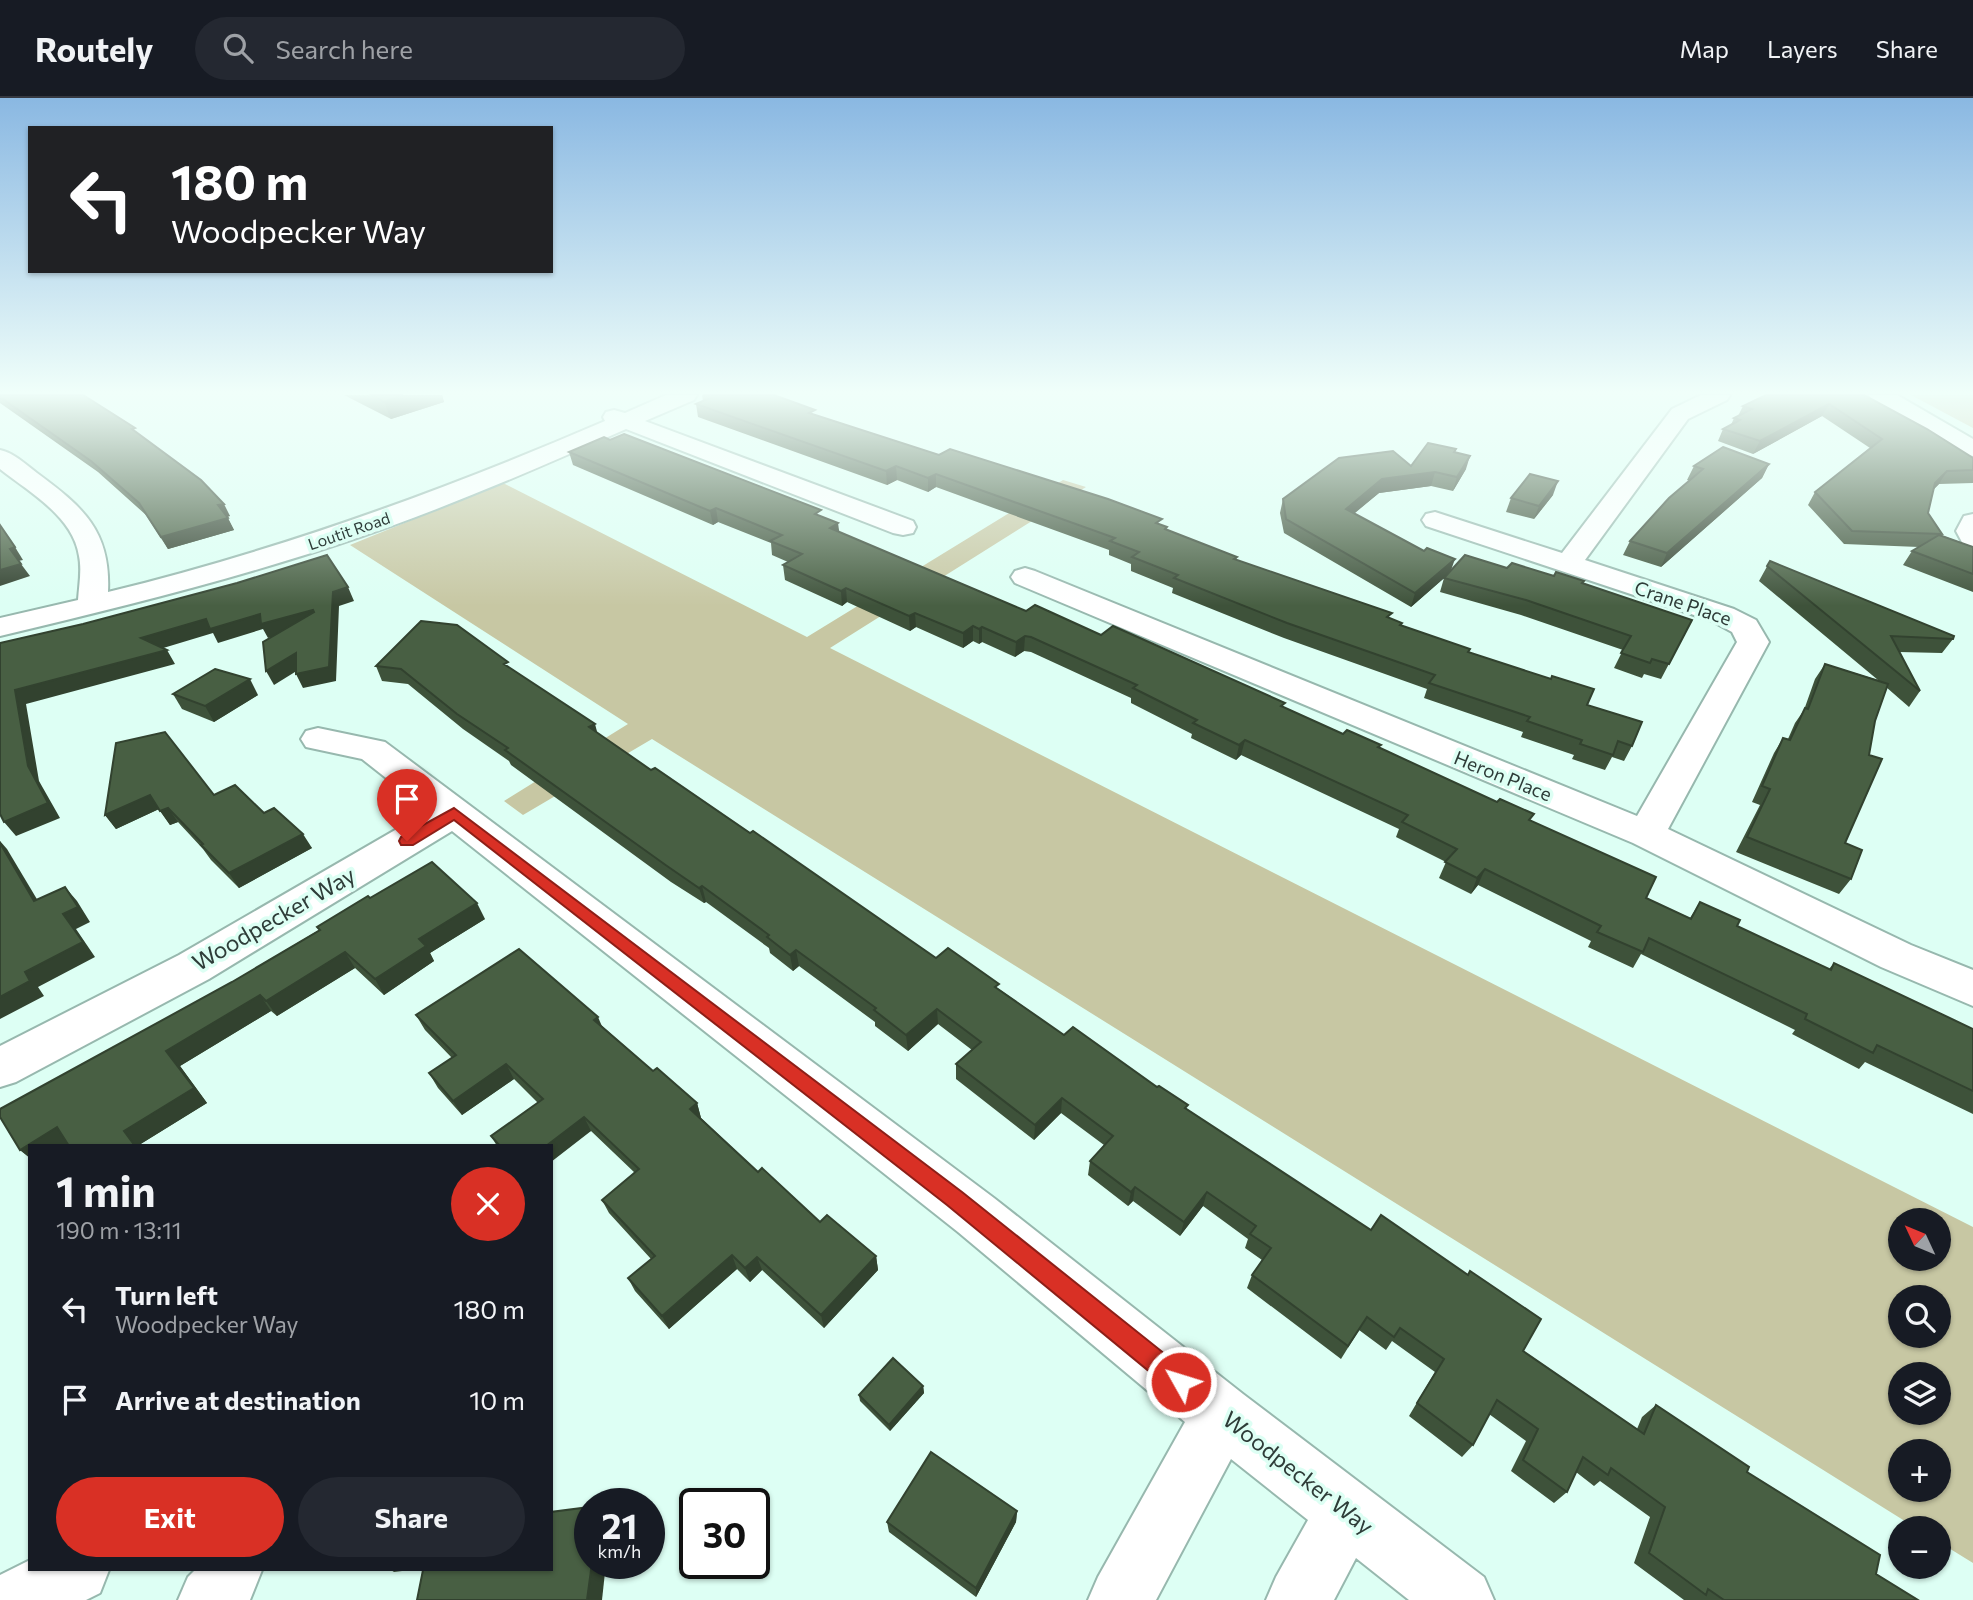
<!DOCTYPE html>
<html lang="en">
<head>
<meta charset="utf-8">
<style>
	:root { --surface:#171b24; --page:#242831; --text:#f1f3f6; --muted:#9ea1a6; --line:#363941; --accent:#d93025 }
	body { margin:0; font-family:Commissioner,sans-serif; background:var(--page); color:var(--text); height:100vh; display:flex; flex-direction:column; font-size:26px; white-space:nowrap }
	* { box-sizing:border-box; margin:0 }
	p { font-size:23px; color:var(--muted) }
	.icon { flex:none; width:38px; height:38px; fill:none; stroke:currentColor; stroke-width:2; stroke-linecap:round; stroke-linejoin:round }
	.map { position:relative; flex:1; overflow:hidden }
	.drawer { position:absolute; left:28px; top:1046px; width:525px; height:427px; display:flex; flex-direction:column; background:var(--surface); border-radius:0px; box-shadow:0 2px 5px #0004 }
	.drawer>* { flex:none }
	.top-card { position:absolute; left:28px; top:28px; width:525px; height:147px; border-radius:0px; box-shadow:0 2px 5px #0004; background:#202124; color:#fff; overflow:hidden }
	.needle { width:46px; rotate:314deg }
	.controls { position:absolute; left:1888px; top:1110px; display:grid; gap:14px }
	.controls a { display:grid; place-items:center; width:63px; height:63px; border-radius:50%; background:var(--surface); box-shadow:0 2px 5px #0004; font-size:35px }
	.speed { position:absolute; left:574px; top:1390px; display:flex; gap:14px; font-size:35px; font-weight:700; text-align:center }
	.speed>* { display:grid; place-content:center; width:91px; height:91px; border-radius:50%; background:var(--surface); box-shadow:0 2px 5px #0004; line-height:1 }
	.speed small { font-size:18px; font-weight:400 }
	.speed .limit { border:4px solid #111; border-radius:10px; background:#fff; color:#111 }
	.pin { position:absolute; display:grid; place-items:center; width:60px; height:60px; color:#fff; margin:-72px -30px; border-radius:50% 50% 50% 0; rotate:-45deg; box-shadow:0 0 7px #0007 }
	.pin .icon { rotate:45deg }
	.me { position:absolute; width:77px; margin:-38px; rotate:309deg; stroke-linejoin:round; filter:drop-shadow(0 0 5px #0008) }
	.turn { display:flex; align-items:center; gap:24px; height:147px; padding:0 28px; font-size:32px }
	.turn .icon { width:91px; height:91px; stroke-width:2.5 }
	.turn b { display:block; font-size:49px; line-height:60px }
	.round { display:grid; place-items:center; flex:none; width:74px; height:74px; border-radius:37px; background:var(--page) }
	.head { display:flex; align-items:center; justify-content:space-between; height:119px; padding:0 28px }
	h1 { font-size:42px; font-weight:700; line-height:52px }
	.primary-button { display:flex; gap:14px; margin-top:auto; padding:14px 28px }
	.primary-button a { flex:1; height:80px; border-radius:42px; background:var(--accent); color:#fff; font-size:28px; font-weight:700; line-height:80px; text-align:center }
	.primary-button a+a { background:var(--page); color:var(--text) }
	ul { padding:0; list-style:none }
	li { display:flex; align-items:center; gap:21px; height:91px; padding:0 28px }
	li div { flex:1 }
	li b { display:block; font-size:26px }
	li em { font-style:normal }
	header { display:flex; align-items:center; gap:42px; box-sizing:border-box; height:98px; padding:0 35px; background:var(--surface); border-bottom:2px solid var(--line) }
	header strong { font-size:33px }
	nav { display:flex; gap:38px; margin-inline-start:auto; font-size:24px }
	.search { width:490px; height:63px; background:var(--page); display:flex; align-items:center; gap:18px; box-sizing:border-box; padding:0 24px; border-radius:38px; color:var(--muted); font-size:26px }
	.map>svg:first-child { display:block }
	.green { fill:#c7c7a3; fill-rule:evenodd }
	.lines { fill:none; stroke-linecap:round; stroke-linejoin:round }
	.minor-casing { stroke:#97b8ae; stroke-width:4 }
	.minor { fill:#fff; fill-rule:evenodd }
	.wall { fill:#3e523a }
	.shaded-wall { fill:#32422f }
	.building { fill:#485f43; stroke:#32422f; stroke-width:2 }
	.route { fill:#d93025; stroke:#8d1f18; stroke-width:2 }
	.labels { text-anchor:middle; stroke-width:7; stroke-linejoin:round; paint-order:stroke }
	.far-street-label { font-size:16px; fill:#2e3c38; stroke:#ddfff4 }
	.street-label { font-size:19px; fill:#2e3c38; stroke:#ddfff4 }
	.near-street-label { font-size:23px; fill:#2e3c38; stroke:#ddfff4 }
</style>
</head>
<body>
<header>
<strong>Routely</strong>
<div class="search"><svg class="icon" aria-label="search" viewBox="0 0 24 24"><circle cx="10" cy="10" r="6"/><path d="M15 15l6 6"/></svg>Search here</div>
<nav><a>Map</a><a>Layers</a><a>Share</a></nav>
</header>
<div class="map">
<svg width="1973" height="1502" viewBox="0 0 1973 1502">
	<rect width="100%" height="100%" fill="#ddfff4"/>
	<!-- green -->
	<g class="green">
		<polygon points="1911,297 1973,297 1973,330"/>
		<path d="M1063,382L1086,389L830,550L1973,1129V1465L1939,1444V1430H1916L652,641L523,717L504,703L628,626L350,447L503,385L807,539ZM1900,1122H1939V1160H1900ZM1900,1199H1939V1237H1900ZM1900,1276H1939V1314H1900ZM1900,1353H1939V1391H1900Z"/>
	</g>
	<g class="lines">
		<defs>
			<g id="minor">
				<path d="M666,297H697L694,302L645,323L913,423L916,429L913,435L903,437L893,435L626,331C531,373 437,414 339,446C227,483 114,511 0,538V520L78,502C79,487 82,472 79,458C73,418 29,394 0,371V352C14,355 25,366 37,375C83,409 111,433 108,494C280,452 443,393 605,323L603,319L606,314L614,312L625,315Z"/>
				<polygon points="1701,297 1730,297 1727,302 1688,321 1585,462 1734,511 1756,522 1769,544 1668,731 1911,847 1973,872 1973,908 1881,869 1633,745 1015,485 1011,479 1015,473 1025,470 1035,473 1637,718 1737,544 1732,534 1712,523 1426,428 1422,422 1426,416 1435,414 1562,455 1672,311"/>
				<polygon points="1869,297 1897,297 1973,341 1973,358 1964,356 1872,302"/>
				<polygon points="1973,416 1973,448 1963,446 1956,433 1964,418"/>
				<polygon points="318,630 385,644 994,1100 1243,1296 1484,1479 1494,1502 1409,1502 1356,1460 1334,1502 1266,1502 1276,1479 1308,1422 1231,1361 1156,1502 1088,1502 1098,1479 1185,1324 958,1134 452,733 209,881 16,984 0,989 0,948 179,857 428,713 362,661 306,649 301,641 306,633"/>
				<polygon points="30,1462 30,1472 109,1472 100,1495 86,1502 0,1502 0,1477"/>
				<polygon points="195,1472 262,1472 250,1502 178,1502 188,1479"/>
			</g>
		</defs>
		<!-- minor casing -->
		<use href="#minor" class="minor-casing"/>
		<!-- minor -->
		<use href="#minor" class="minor"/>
	</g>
	<!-- wall -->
	<g class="wall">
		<polygon points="0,297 137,336 230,418 227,419 234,432 168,451 146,417 98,374 0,305"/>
		<polygon points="344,297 442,297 444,304 391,321"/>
		<polygon points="702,297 816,317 939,357 1161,427 1167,432 1237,459 1236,462 1402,525 1401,528 1469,554 1587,607 1632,648 1624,663 1612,659 1605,672 1572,661 1574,657 1521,639 1523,634 1424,600 1427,591 1284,540 1172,495 1173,490 1131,473 1131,466 1109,457 1109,452 936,389 928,394 897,382 887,387 698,319 696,306 703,303"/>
		<polygon points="1864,297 1973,360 1973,385 1939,386 1933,392 1928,415 1942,436 1941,437 1973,449 1973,494 1903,467 1912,453 1919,449 1844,446 1808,407 1815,394 1870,350 1822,318 1753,356 1718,343 1723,331 1731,327 1734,320 1738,318 1743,308"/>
		<polygon points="1456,351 1455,355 1466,371 1453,393 1431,388 1379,395 1354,415 1451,473 1507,470 1584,483 1582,486 1692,522 1661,581 1644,576 1642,580 1614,570 1623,552 1521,517 1440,494 1444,480 1411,509 1284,435 1280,415 1283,401 1411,368"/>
		<polygon points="569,354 822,419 839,434 1026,513 1101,537 1284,609 1343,636 1380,650 1531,723 1646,800 1690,820 1700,804 1737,828 1829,871 1834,865 1973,931 1973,1016 1865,964 1859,971 1792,936 1795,932 1641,856 1633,870 1588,849 1591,843 1478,787 1471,796 1439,780 1446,764 1396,739 1399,731 1241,657 1236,662 1191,640 1192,636 1131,605 1131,600 1031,554 1024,553 1015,559 982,544 979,546 973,543 963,550 916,529 910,533 847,504 842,508 785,482 783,467 788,464 772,457 771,445 718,424 713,427 573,367"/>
		<polygon points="1769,366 1762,380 1661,469 1623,457 1630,443 1690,383 1687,382 1694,368"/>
		<polygon points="1553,397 1534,421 1506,414 1511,400"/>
		<polygon points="1770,463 1953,541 1942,555 1899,554 1920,593 1909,609 1886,589 1875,623 1845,745 1851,781 1839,796 1736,754 1760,707 1752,704 1774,655 1783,640 1788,641 1795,625 1804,612 1815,581 1825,566 1878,582 1759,483"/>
		<polygon points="376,568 511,570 597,635 651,672 936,860 999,891 1064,937 1187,1011 1523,1253 1637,1331 1642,1319 1656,1307 1747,1374 1876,1476 1918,1502 1684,1502 1634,1465 1650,1419 1600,1383 1594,1388 1576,1374 1567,1394 1554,1405 1511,1373 1526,1343 1489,1316 1473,1347 1462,1359 1409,1318 1435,1274 1392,1243 1386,1252 1359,1232 1341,1261 1247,1190 1252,1177 1262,1162 1245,1150 1248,1141 1203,1108 1180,1138 1133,1103 1128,1108 1088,1077 1090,1063 1104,1047 1061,1015 1034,1042 956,981 956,966 972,952 938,926 908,953 875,928 875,924 799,868 793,873 770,855 769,850 706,804 704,805 671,784 511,667 509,663 463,631 408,586 382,583"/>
		<polygon points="173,596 258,597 214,624 182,611"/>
		<polygon points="214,697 264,715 312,750 239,790 211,762 203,751 178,724 170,727 159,711 116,731 105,717"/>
		<polygon points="370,800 485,821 430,855 434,863 384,897 355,870 277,918 271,913 180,968 207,1005 139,1047 139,1048 69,1048 68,1047 30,1048 30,1060 20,1052 232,884 319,832 317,829"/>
		<polygon points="416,917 602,928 653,973 697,1005 701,1020 758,1074 820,1124 876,1158 878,1172 824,1230 762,1172 750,1184 737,1171 669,1231 635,1193 628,1180 651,1161 609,1115 602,1102 635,1075 591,1033 551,1048 497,1048 491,1038 538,1005 514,981 462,1017 438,990 429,975 452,960 425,932"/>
		<polygon points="923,1288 924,1295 890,1333 860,1303 859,1297"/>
		<polygon points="1017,1413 1016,1424 976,1499 889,1434 887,1424"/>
		<polygon points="391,1472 410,1472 394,1474"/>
	</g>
	<!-- shaded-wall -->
	<g class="shaded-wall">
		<polygon points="403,297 442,297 444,304 391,321 384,304"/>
		<polygon points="1829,306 1822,318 1753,356 1760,343"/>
		<polygon points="1470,358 1466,371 1453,393 1457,379"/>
		<polygon points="1769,366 1762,380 1661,469 1667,455"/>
		<polygon points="896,368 897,382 887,387 886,373"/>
		<polygon points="1947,373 1939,386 1927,398 1935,385"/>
		<polygon points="1435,374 1431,388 1379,395 1343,425 1346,411 1382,381"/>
		<polygon points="936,376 936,389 928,394 928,380"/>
		<polygon points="1558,383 1553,397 1534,421 1539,408"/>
		<polygon points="224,406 230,418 224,419 218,407"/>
		<polygon points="716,410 718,424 713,427 710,413"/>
		<polygon points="228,420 234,432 168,451 161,439"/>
		<polygon points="838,425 840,439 830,430"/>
		<polygon points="15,449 23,462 18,463 10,451"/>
		<polygon points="1455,461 1450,475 1411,509 1415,495"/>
		<polygon points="21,466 30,478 0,488 0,472"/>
		<polygon points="348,489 354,503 339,508 336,583 303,590 296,576 333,494"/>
		<polygon points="846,490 847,504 842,508 841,493"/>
		<polygon points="313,512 319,526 268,540 263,531 218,545 213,535 150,554 141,540 206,521"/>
		<polygon points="915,515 916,529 910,533 909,518"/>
		<polygon points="973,528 973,543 963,550 963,535"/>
		<polygon points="982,529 982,544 979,546 979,531"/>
		<polygon points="1025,538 1024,553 1015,559 1016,544"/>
		<polygon points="167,552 175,566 26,606 39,683 60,720 16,738 4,724 28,668 15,592"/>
		<polygon points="296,555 303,569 274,587 266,573"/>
		<polygon points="250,581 258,597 214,624 205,608"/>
		<polygon points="595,626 599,641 589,629"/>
		<polygon points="1245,642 1241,657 1236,662 1239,647"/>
		<polygon points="150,697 159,711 116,731 105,717"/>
		<polygon points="168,710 178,724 170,727 160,713"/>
		<polygon points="303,736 312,750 239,790 229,775"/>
		<polygon points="0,743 7,751 47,818 34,803 0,745"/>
		<polygon points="1485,771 1478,787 1471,796 1477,780"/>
		<polygon points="702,788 706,804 704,805 699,790"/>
		<polygon points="65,789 77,803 90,824 76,831 95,859 38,889 44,898 0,921 0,899 25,874 63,816"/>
		<polygon points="477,805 485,821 430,855 434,863 384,897 375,881 419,841"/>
		<polygon points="796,852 799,868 793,873 790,857"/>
		<polygon points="345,854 355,870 277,918 266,903"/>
		<polygon points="260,897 271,913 180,968 207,1005 139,1047 139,1048 135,1048 124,1033 166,953"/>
		<polygon points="937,911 938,926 908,953 906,937"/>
		<polygon points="598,919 604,933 594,922"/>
		<polygon points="506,966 514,981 462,1017 453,1003"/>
		<polygon points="1062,1000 1061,1015 1034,1042 1035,1027"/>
		<polygon points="697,1005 701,1020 695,1025 690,1011"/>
		<polygon points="584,1019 591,1033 551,1064 551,1048 546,1048"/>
		<polygon points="57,1029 73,1044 66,1048 30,1048 30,1060 20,1052"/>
		<polygon points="1135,1089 1133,1103 1128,1108 1131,1094"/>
		<polygon points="1207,1094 1203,1108 1180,1138 1184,1124"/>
		<polygon points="732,1157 737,1171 669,1231 662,1218"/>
		<polygon points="876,1158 878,1172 824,1230 821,1217"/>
		<polygon points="757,1159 762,1172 750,1184 745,1170"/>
		<polygon points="923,1288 924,1295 890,1333 889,1327"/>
		<polygon points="1017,1413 1016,1424 976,1499 976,1490"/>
		<polygon points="592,1465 606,1465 602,1502 587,1502"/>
	</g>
	<!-- building -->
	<g class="building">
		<polygon points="0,297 83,297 135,330 132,331 201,382 224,406 218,407 228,420 161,439 139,405 91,363 0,299"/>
		<polygon points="372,297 403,297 384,304"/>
		<polygon points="703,297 774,297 815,312 809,315 939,357 950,351 1108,401 1162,421 1156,425 1167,429 1165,431 1237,459 1234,461 1392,515 1387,519 1402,525 1400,527 1470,551 1468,554 1551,581 1552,578 1594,591 1587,607 1642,624 1632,648 1618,643 1613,657 1580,646 1582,642 1527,623 1530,619 1429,585 1435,577 1287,525 1174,480 1178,477 1132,459 1139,454 1110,443 1115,440 936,376 928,380 896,368 886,373 696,306 710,300"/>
		<polygon points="1766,297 1864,297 1927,331 1973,360 1973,372 1947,373 1935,385 1928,415 1942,436 1852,433 1815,394 1882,341 1829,306 1760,343 1723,331 1740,322 1734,320 1752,311 1743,308"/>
		<polygon points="624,336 821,412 815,416 838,425 830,430 1026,513 1035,507 1101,537 1113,528 1285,605 1281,608 1343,636 1347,632 1381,647 1378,649 1497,704 1500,701 1534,716 1529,722 1656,779 1646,800 1691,821 1700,804 1740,822 1737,828 1831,872 1834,865 1973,931 1973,993 1877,947 1873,955 1805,921 1807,916 1649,840 1643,854 1597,834 1601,828 1485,771 1477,780 1445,764 1457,751 1402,724 1408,717 1245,642 1239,647 1193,625 1197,622 1133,590 1137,587 1031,539 1025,538 1016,544 982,529 979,531 973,528 963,535 915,515 909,518 846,490 841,493 783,467 802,456 770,443 782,437 716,410 710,413 569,354 604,339 610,342"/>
		<polygon points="1428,345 1456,351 1454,354 1470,358 1457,379 1435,374 1382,381 1346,411 1424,453 1427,450 1455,461 1415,495 1286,421 1283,401 1339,360 1393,353 1411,368"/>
		<polygon points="1723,349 1769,366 1667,455 1630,443 1669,400 1703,371 1694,368"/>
		<polygon points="1530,376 1558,383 1539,408 1511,400"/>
		<polygon points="0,427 15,449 10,451 21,466 0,472"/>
		<polygon points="1939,437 1973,449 1973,476 1912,453"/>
		<polygon points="327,457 348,489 333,494 329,569 296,576 296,555 266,573 263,544 314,514 313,512 261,526 260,516 210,531 206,521 141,540 167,552 15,592 28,668 48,705 4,724 0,716 0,545 83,526 237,485"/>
		<polygon points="1465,457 1507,470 1512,465 1554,478 1556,474 1584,483 1582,485 1692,522 1669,566 1652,561 1650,565 1621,555 1631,538 1526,502 1444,480"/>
		<polygon points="1770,463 1954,538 1953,541 1891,538 1920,593 1767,468"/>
		<polygon points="421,523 457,527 508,564 504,566 595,626 589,629 651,672 655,670 750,735 753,733 936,860 948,850 999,886 995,889 1064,937 1073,929 1157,989 1159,988 1188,1007 1185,1010 1371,1132 1381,1117 1468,1177 1470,1173 1541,1221 1523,1253 1644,1336 1656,1307 1749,1369 1747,1374 1880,1457 1876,1476 1918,1502 1724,1502 1708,1491 1706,1497 1649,1455 1665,1409 1611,1370 1608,1377 1583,1359 1567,1394 1523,1362 1538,1331 1497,1302 1473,1347 1417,1305 1444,1261 1400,1230 1394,1239 1367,1219 1348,1248 1252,1177 1271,1150 1250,1136 1256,1128 1207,1094 1184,1124 1135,1089 1131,1094 1090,1063 1113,1038 1062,1000 1035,1027 956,966 981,944 937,911 906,937 874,912 876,910 796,852 790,857 767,839 769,837 702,788 699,790 667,768 505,652 508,650 457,616 401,571 376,568"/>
		<polygon points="1825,566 1888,586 1875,623 1869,657 1882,661 1845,745 1862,752 1851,781 1747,739 1770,691 1762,688 1783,640 1790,642 1805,610 1808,611"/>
		<polygon points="215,571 250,581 205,608 173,596"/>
		<polygon points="165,634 214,697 235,687 264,715 274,710 303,736 229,775 201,747 203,746 168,710 160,713 150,697 105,717 116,645"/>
		<polygon points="0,745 34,803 65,789 78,809 63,816 83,844 25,874 30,883 0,899"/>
		<polygon points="432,764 477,805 419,841 426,848 375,881 345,854 266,903 260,897 166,953 194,990 124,1033 135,1048 69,1048 57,1029 20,1052 0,1019 0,1011 232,884 320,832 317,829 368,798 370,800"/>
		<polygon points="519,851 598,919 594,922 653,973 657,970 697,1005 690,1011 758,1074 762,1070 820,1124 827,1117 876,1158 821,1217 757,1159 745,1170 732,1157 662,1218 628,1180 655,1158 602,1102 639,1071 584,1019 546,1048 500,1048 491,1038 543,1001 506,966 453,1003 429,975 456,957 416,917"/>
		<polygon points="893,1260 923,1288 889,1327 859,1297"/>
		<polygon points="931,1354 1017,1413 976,1490 887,1424"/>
		<polygon points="590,1409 590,1465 592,1465 587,1502 417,1502 423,1472 551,1472 551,1414"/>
	</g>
	<!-- sky -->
	<linearGradient id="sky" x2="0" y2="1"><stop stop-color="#8ab8e2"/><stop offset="0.58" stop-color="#f0fffa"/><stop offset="1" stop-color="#f0fffa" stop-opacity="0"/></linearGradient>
	<rect width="1973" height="508" fill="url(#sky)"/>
	<!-- route -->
	<polygon class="route" points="454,710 962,1094 1190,1276 1193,1284 1190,1293 1181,1296 1173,1293 947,1107 454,722 413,747 401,747 399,743 401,739"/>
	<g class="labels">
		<!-- far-street labels -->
		<g class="far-street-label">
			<text transform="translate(349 433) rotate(-19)" y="6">Loutit Road</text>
		</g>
		<!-- street labels -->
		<g class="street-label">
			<text transform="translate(1683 505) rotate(19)" y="7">Crane Place</text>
			<text transform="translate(1503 678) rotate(22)" y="7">Heron Place</text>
		</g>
		<!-- near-street labels -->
		<g class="near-street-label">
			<text transform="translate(274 821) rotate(-30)" y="8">Woodpecker Way</text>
			<text transform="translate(1298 1375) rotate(38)" y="8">Woodpecker Way</text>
		</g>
	</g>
</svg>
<div class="controls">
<a><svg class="needle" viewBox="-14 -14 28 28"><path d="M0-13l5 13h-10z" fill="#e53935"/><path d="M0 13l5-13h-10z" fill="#9ea1a6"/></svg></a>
<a><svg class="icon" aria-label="search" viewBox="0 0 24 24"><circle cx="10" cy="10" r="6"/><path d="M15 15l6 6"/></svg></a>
<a><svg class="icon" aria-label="layers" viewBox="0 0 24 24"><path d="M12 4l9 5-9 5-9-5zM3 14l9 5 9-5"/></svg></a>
<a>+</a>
<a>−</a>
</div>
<div class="speed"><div>21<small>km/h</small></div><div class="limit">30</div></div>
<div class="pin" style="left:407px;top:743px;background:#d93025"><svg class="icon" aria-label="arrive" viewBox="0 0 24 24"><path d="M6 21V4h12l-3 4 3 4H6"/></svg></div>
<svg class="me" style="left:1181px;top:1284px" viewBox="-20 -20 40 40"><circle r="17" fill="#d93025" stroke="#fff" stroke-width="3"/><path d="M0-11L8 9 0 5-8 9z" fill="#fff"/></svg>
<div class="top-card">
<div class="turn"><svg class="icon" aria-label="left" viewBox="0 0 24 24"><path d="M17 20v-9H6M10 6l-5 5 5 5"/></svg><div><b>180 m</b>Woodpecker Way</div></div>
</div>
<section class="drawer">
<div class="head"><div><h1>1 min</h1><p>190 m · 13:11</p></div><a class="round" style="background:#d93025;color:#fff"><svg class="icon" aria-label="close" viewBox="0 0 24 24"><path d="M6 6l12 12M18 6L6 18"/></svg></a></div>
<ul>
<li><svg class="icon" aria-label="left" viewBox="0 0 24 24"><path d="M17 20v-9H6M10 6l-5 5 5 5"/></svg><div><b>Turn left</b><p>Woodpecker Way</p></div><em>180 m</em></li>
<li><svg class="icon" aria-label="arrive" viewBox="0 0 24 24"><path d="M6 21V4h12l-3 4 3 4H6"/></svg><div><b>Arrive at destination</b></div><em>10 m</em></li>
</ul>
<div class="primary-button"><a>Exit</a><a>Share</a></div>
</section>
</div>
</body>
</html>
